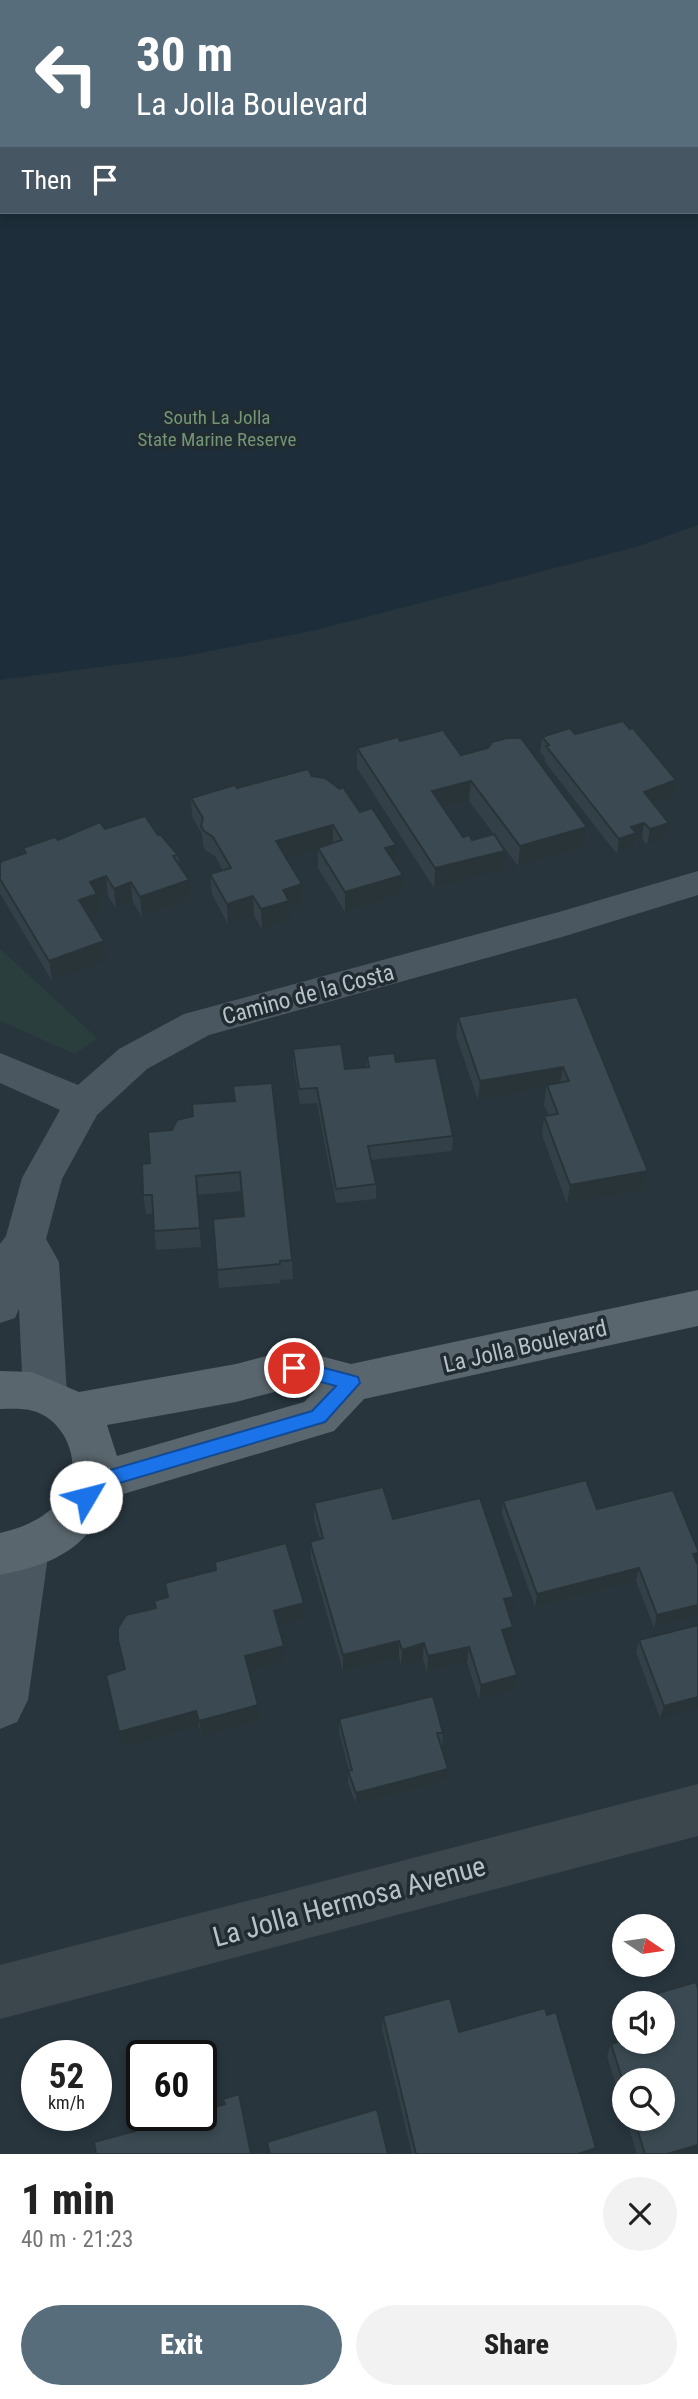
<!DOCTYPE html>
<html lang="en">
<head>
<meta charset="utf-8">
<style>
	:root { --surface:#fff; --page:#f2f2f2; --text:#222; --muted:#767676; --accent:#586d7c }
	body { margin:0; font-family:"Roboto Condensed",sans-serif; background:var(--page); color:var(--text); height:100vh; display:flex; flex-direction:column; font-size:26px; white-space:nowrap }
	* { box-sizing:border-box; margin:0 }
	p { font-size:23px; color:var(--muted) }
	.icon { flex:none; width:38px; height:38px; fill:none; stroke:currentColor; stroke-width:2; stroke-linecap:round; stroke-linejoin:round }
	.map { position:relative; height:2154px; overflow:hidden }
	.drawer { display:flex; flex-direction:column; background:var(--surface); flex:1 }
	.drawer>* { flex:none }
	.banner { position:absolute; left:0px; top:0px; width:698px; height:214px; box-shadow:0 4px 10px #0003; background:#586d7c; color:#fff; overflow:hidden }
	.needle { width:46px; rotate:103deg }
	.tools { position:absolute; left:612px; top:1914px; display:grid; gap:14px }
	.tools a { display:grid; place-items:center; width:63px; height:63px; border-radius:50%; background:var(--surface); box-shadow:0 4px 10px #0003; font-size:35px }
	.speed { position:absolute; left:21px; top:2040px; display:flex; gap:14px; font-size:35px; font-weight:700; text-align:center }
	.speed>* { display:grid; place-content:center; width:91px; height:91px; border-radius:50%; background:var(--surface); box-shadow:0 4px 10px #0003; line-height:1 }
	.speed small { font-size:18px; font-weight:400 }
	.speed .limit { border:4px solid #111; border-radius:10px; background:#fff; color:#111 }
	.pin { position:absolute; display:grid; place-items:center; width:60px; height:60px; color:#fff; margin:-30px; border:4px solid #fff; border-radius:50%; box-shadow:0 2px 7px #0007 }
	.me { position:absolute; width:77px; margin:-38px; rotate:53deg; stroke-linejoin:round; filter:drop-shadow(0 0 5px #0008) }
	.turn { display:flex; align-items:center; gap:24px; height:147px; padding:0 21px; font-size:32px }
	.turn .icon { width:91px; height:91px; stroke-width:2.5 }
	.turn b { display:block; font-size:49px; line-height:60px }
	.then { display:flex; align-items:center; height:66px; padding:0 21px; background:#0003; gap:14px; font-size:26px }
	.round { display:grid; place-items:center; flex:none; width:74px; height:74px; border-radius:37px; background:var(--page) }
	.head { display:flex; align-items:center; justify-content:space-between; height:119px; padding:0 21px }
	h1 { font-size:42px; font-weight:800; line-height:52px }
	.cta { display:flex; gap:14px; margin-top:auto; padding:14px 21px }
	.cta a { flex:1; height:80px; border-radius:42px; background:var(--accent); color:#fff; font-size:28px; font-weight:800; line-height:80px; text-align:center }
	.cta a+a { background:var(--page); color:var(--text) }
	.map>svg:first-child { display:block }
	.green { fill:#2a3e3d }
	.water { fill:#1d2e3a; fill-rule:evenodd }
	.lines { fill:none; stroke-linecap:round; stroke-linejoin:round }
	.street { fill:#3c464d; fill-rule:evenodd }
	.secondary { fill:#4b5760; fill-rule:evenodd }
	.primary { fill:#5a666d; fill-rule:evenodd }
	.wall { fill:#334047 }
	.shaded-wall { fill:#293439 }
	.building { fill:#3b4a52; stroke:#293439; stroke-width:2 }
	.route { fill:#1a73e8; stroke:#114b97; stroke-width:2 }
	.labels { text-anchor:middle; stroke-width:7; stroke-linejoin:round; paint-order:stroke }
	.far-park-label { font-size:19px; fill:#739674; stroke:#212b32 }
	.street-label { font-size:23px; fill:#b8c1c8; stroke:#212b32 }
	.near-street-label { font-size:28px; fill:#b8c1c8; stroke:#212b32 }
</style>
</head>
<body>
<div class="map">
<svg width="698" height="2154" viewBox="0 0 698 2154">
	<rect width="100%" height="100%" fill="#28353d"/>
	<!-- green -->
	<polygon class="green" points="0,950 0,949 97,1038 75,1054 0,1021"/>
	<!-- water -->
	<path class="water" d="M0,0H698V525L636,547L316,630L186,656L0,680ZM2,2H696V212H2Z"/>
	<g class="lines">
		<!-- street -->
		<polygon class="street" points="698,1784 698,1836 0,2019 0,1965"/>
		<!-- secondary -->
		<g class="secondary">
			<polygon points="698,871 698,895 562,937 209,1035 147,1069 97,1115 62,1179 46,1239 59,1262 67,1394 61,1407 45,1413 29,1407 23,1394 19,1309 15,1318 0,1323 0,1244 6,1236 22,1178 60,1110 0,1083 0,1053 78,1085 119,1049 184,1014 559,912"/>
			<polygon points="26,1528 43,1534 49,1549 28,1700 17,1722 0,1729 0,1565 3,1549 9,1534"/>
		</g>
		<!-- primary -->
		<path class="primary" d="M698,1290V1326L364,1399L334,1431L110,1498C86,1550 54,1564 0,1575V1533C25,1527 43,1519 61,1500C86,1471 68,1420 33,1411C23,1408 10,1409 0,1409V1371L32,1372L79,1392L236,1364L294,1349L351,1364ZM294,1387L314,1392L304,1402L117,1456L107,1425L236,1402Z"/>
	</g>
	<!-- wall -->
	<g class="wall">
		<polygon points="575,734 676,780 674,796 653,803 669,823 667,839 647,845 642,838 635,841 633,849 617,854 545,762 545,758 540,752 542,737"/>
		<polygon points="400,741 461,755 587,827 585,847 518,866 469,801 443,808 463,837 472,840 503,870 434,888 357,768 357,748"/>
		<polygon points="312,776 360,812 396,845 396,863 403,875 403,894 345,912 318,868 318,849 287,858 302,884 303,904 290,908 290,920 262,929 254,916 228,924 212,894 210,874 223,871 215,856 206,851 203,846 202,834 192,817 191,798 237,788"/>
		<polygon points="105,829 158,835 178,855 179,864 191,899 142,917 133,902 116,908 108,896 98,900 100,914 89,917 104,941 107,961 52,981 0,893 0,863 24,854 23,848"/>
		<polygon points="577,997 648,1171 644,1191 567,1204 542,1135 544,1116 549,1115 544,1105 546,1088 478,1100 456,1036 458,1017"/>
		<polygon points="293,1049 345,1069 366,1067 367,1056 396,1062 453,1136 452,1151 371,1160 376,1184 376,1199 336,1203 317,1103 300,1104 293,1064"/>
		<polygon points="233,1086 292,1260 293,1279 280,1280 281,1283 219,1288 213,1219 244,1216 242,1191 197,1195 201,1247 156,1250 153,1214 146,1214 143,1195 172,1130 193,1116 234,1101"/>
		<polygon points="503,1501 597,1509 698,1550 697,1562 698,1565 698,1616 654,1628 636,1581 535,1607 502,1514"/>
		<polygon points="314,1503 393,1519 511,1613 509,1614 513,1627 510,1643 507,1644 514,1691 479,1700 467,1663 427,1672 423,1659 401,1666 399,1657 343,1671 311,1558 310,1542 320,1539 314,1520"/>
		<polygon points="165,1583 304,1603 305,1619 278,1626 285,1662 249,1671 258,1705 260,1721 202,1737 199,1726 122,1747 124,1669 156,1608 167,1597"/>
		<polygon points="698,1625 660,1718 636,1652 639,1640"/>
		<polygon points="339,1719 443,1733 442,1745 441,1745 448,1769 447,1781 356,1804 348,1783 348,1771 349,1771 339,1731"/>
		<polygon points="698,1989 698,2153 637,2154 626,2119 663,2119 625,2081 625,2115 607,2056 611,2044 663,2042 663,2004 636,2004 638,1999"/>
		<polygon points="547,2015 596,2148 594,2154 412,2154 382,2028 383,2016 459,2032"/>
	</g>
	<!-- shaded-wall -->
	<g class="shaded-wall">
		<polygon points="676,780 674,796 642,807 644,792"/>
		<polygon points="471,781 469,801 431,811 432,791"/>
		<polygon points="644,823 642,838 635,841 633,849 617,854 619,839 631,827"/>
		<polygon points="669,823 667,839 647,845 650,829"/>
		<polygon points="333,825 333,845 277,861 276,841"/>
		<polygon points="587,827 585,847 518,866 520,846"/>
		<polygon points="396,845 396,864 385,848"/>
		<polygon points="505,851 503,870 434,888 435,868"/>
		<polygon points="403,875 403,894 345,912 345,892"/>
		<polygon points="106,876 108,896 98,900 100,914 82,920 79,900 90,882"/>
		<polygon points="189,880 191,899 142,917 140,897"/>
		<polygon points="131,882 133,902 116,908 114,889"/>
		<polygon points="302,884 303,904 290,908 290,920 262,929 261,909 283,890"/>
		<polygon points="253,896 254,916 228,924 227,904"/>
		<polygon points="104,941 107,961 52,981 49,961"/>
		<polygon points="563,1067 560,1086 547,1085 546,1088 478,1100 480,1081"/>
		<polygon points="648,1171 644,1191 567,1204 570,1185"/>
		<polygon points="698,1553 698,1557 695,1566 693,1554"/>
		<polygon points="639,1568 636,1581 535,1607 537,1594"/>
		<polygon points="514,1597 511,1613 502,1616 504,1599"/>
		<polygon points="304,1603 305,1619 275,1627 274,1611"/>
		<polygon points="698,1605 698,1616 654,1628 657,1615"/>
		<polygon points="513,1627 510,1643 500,1646 502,1630"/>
		<polygon points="399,1641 399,1657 343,1671 343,1655"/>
		<polygon points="424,1643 423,1659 401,1666 402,1650"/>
		<polygon points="284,1646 285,1662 246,1672 245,1656"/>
		<polygon points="469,1647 467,1663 427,1672 428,1656"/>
		<polygon points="517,1675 514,1691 479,1700 481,1685"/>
		<polygon points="698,1697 698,1708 660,1718 664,1706"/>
		<polygon points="258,1705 260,1721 202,1737 199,1721"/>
		<polygon points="196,1711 199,1726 122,1747 119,1732"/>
		<polygon points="448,1769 447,1781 356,1804 356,1793"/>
		<polygon points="698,2145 698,2153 696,2154 667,2154"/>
		<polygon points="596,2148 594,2154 578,2154"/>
	</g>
	<!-- building -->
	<g class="building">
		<polygon points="623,721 630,729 633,728 676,780 644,792 669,823 650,829 644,823 631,827 636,833 619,839 546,746 549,745 542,737 570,728 575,734"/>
		<polygon points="443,730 461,755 488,748 492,742 507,738 521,738 587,827 520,846 471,781 432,791 463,837 469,835 472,840 494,834 505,851 435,868 357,748 398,737 400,741"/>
		<polygon points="308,769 312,776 325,778 340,789 343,787 360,812 372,808 396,845 385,848 403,875 345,892 318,848 342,840 333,825 276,841 302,884 283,890 289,901 261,909 253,896 227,904 210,874 231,868 213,837 204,831 201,826 203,818 191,798 235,785 237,788"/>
		<polygon points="145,816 158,835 160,834 178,855 173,856 189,880 140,897 131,882 114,889 106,876 90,882 97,894 79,900 104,941 49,961 0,879 0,863 2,861 26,853 23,848 55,837 58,840 100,822 105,829"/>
		<polygon points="577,997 648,1171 570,1185 544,1116 558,1114 547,1085 569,1081 563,1067 480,1081 458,1017"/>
		<polygon points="341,1044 345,1069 369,1067 367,1056 394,1053 396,1062 436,1058 453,1136 368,1146 376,1184 336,1189 317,1088 299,1089 293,1049"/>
		<polygon points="272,1083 292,1260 280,1261 280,1264 217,1270 213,1219 244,1216 240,1172 196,1176 200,1228 154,1231 152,1195 143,1195 142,1164 150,1163 148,1132 172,1130 177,1120 193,1116 192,1104 235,1101 233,1086"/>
		<polygon points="586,1480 597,1509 673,1490 698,1550 698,1553 693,1554 698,1565 698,1605 657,1615 639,1568 537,1594 503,1501"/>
		<polygon points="383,1487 393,1519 480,1498 514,1597 504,1599 513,1627 502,1630 517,1675 481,1685 469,1647 428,1656 424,1643 402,1650 399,1641 343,1655 310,1542 323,1538 314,1503"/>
		<polygon points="286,1543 304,1603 274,1611 284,1646 245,1656 258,1705 199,1721 196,1711 119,1732 106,1675 125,1669 118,1640 118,1628 126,1615 156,1608 154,1601 168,1597 165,1583 216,1570 215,1562"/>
		<polygon points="698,1625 698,1697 664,1706 639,1640"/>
		<polygon points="433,1696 443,1733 437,1733 448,1769 356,1793 348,1771 352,1770 339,1719"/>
		<polygon points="696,1982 698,1989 698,2145 667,2154 645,2154 634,2119 663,2119 663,2081 625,2081 625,2088 611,2044 625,2040 625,2042 663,2042 663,2004 639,2004 638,1999"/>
		<polygon points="450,1998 459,2032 545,2008 547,2015 556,2012 596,2148 578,2154 416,2154 383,2016"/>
		<polygon points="239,2094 251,2154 96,2154 94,2142 135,2131 132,2116 142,2113 142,2116 201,2116 201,2111 225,2104 223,2099"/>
		<polygon points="377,2109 388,2154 270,2154 267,2142"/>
	</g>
	<!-- route -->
	<polygon class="route" points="294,1360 351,1375 358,1377 360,1383 325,1422 99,1489 93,1503 86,1505 80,1503 77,1497 86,1477 312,1411 336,1386 288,1373 285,1368 288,1362"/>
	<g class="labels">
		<!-- far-park labels -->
		<g class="far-park-label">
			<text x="217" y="424">South La Jolla<tspan x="217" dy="22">State Marine Reserve</tspan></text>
		</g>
		<!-- street labels -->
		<g class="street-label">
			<text transform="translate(308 994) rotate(-15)" y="8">Camino de la Costa</text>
			<text transform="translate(525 1346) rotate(-13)" y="8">La Jolla Boulevard</text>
		</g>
		<!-- near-street labels -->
		<g class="near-street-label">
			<text transform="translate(349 1901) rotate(-15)" y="10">La Jolla Hermosa Avenue</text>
		</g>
	</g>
</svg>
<div class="tools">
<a><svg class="needle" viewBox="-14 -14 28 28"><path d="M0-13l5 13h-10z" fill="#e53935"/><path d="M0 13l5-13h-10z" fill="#767676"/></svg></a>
<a><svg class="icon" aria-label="sound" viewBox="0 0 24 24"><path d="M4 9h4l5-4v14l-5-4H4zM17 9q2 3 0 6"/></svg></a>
<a><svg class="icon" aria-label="search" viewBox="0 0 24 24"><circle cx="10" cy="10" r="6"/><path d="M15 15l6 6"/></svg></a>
</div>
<div class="speed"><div>52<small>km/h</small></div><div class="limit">60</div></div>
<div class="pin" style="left:294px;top:1368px;background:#d93025"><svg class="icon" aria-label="arrive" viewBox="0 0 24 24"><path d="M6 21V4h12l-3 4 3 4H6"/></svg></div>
<svg class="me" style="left:86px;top:1497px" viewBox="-20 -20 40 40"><circle r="19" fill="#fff"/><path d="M0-13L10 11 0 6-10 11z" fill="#1a73e8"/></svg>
<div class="banner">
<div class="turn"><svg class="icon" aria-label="left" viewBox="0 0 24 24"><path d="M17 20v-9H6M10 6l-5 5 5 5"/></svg><div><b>30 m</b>La Jolla Boulevard</div></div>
<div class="then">Then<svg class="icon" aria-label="arrive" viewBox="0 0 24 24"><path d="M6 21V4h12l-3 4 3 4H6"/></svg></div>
</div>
</div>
<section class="drawer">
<div class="head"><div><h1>1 min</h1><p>40 m · 21:23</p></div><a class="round"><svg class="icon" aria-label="close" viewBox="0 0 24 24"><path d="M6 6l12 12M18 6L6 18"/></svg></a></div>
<div class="cta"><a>Exit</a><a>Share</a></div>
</section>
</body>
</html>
